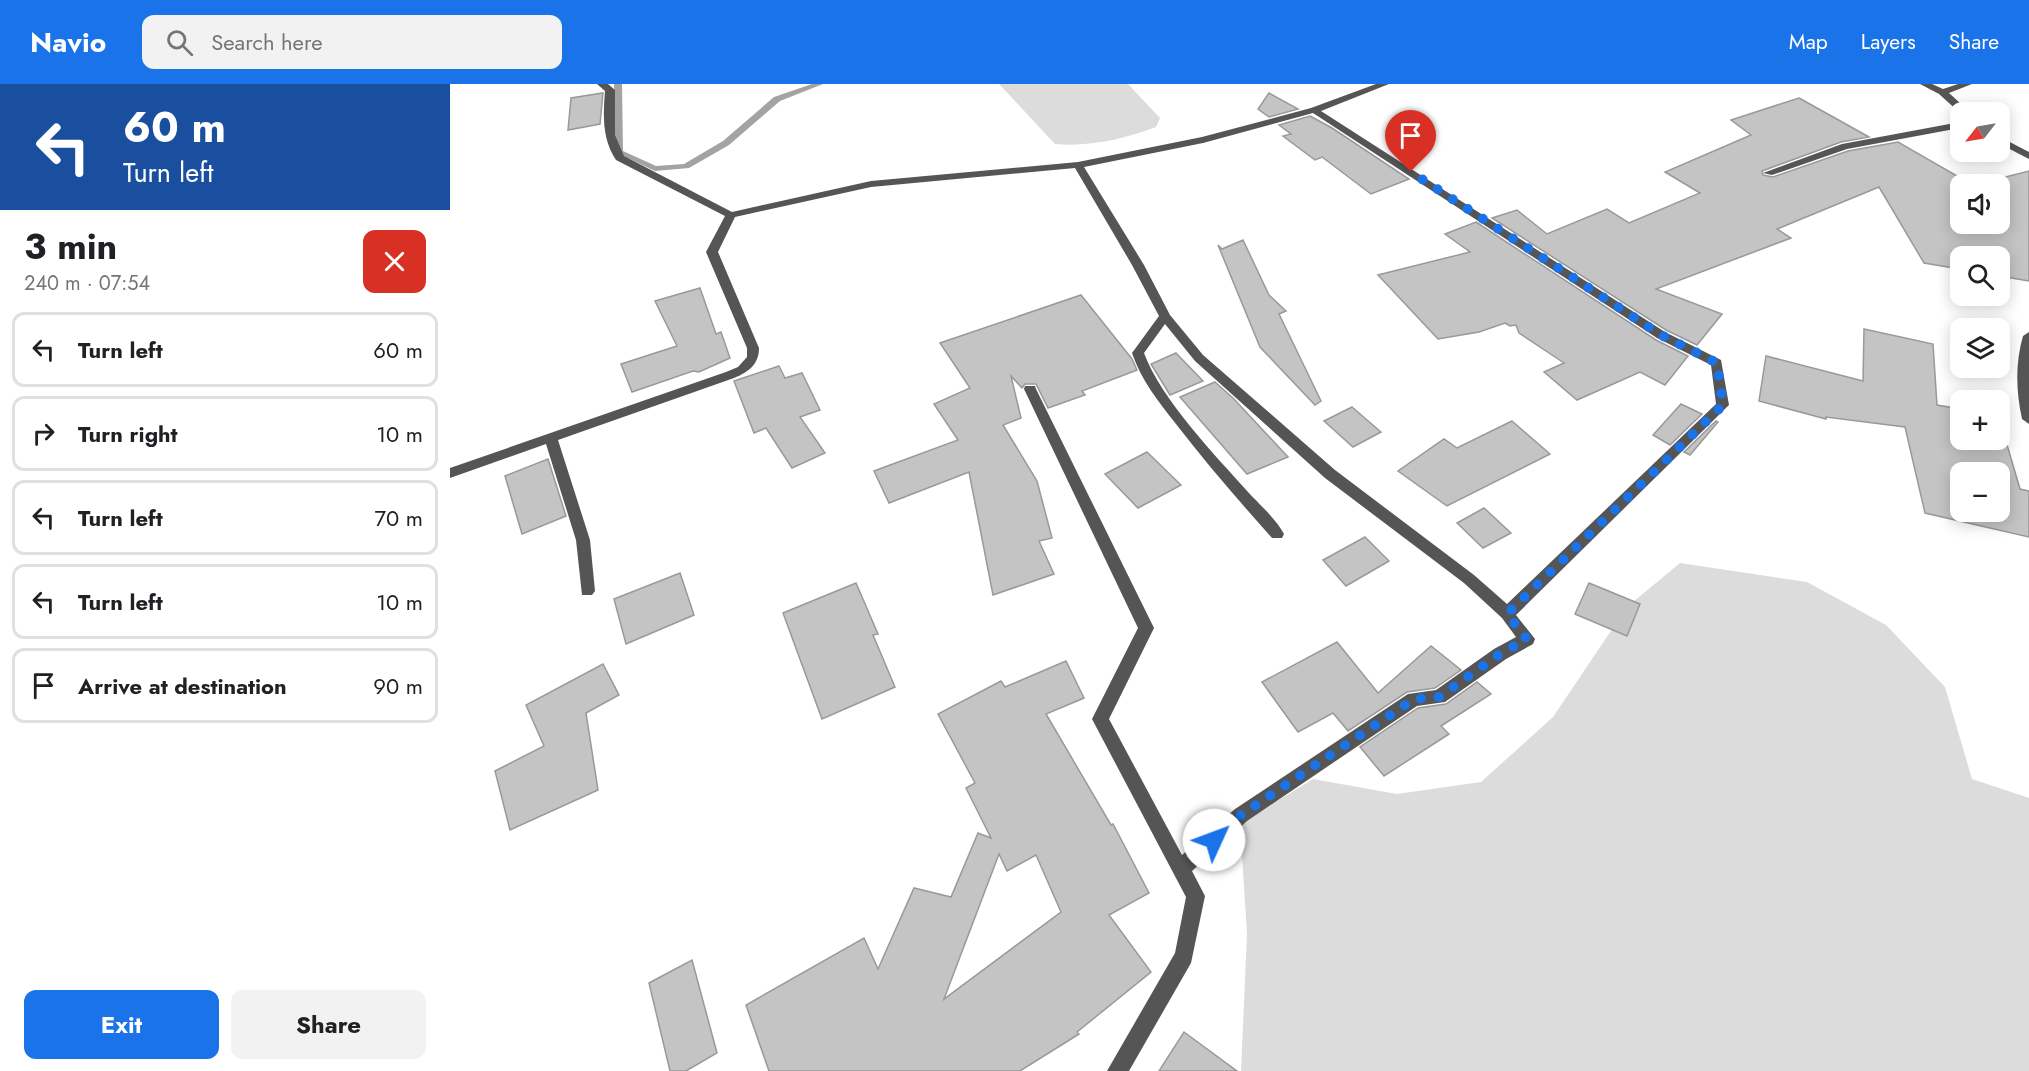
<!DOCTYPE html>
<html lang="en">
<head>
<meta charset="utf-8">
<style>
	:root { --surface:#fff; --page:#f2f2f2; --text:#202124; --muted:#757577; --line:#e0e0e0; --accent:#1a73e8 }
	body { margin:0; font-family:Jost,sans-serif; background:var(--page); color:var(--text); height:100vh; display:flex; flex-direction:column; font-size:22px; white-space:nowrap }
	* { box-sizing:border-box; margin:0 }
	p { font-size:20px; color:var(--muted) }
	.icon { flex:none; width:33px; height:33px; fill:none; stroke:currentColor; stroke-width:2; stroke-linecap:round; stroke-linejoin:round }
	.map { position:relative; flex:1; overflow:hidden }
	.drawer { display:flex; flex-direction:column; background:var(--surface); width:450px }
	.drawer>* { flex:none }
	.top-card { background:#1a4fa0; color:#fff; overflow:hidden }
	.needle { width:39px; rotate:239deg }
	.fabs { position:absolute; left:1500px; top:18px; display:grid; gap:12px }
	.fabs a { display:grid; place-items:center; width:60px; height:60px; border-radius:12px; background:var(--surface); box-shadow:0 3px 15px #0003; font-size:30px }
	.pin { position:absolute; display:grid; place-items:center; width:51px; height:51px; color:#fff; margin:-62px -26px; border-radius:50% 50% 50% 0; rotate:-45deg; box-shadow:0 0 6px #0007 }
	.pin .icon { rotate:45deg }
	.me { position:absolute; width:66px; margin:-33px; rotate:47deg; stroke-linejoin:round; filter:drop-shadow(0 0 4px #0008) }
	.turn { display:flex; align-items:center; gap:21px; height:126px; padding:0 24px; font-size:27px }
	.turn .icon { width:78px; height:78px; stroke-width:2.5 }
	.turn b { display:block; font-size:42px; line-height:51px }
	.round { display:grid; place-items:center; flex:none; width:63px; height:63px; border-radius:12px; background:var(--page) }
	.summary { display:flex; align-items:center; justify-content:space-between; height:102px; padding:0 24px }
	h1 { font-size:36px; font-weight:700; line-height:45px }
	.cta { display:flex; gap:12px; margin-top:auto; padding:12px 24px }
	.cta a { flex:1; height:69px; border-radius:12px; background:var(--accent); color:#fff; font-size:24px; font-weight:700; line-height:69px; text-align:center }
	.cta a+a { background:var(--page); color:var(--text) }
	ul { padding:0; list-style:none }
	li { display:flex; align-items:center; gap:18px; height:75px; margin:0 12px 9px; padding:0 12px; border:3px solid var(--line); border-radius:12px }
	li div { flex:1 }
	li b { display:block; font-size:22px }
	li em { font-style:normal }
	header { display:flex; align-items:center; gap:36px; box-sizing:border-box; height:84px; padding:0 30px; background:var(--accent); color:#fff }
	header strong { font-size:28px }
	nav { display:flex; gap:33px; margin-inline-start:auto; font-size:21px }
	.search { width:420px; height:54px; background:var(--page); display:flex; align-items:center; gap:15px; box-sizing:border-box; padding:0 21px; border-radius:12px; color:var(--muted); font-size:22px }
	main { display:flex; flex:1; min-height:0 }
	.map>svg:first-child { display:block }
	.green { fill:#dcdcdc }
	.lines { fill:none; stroke-linecap:round; stroke-linejoin:round }
	.stream { fill:#a3a3a3; fill-rule:evenodd }
	.building { fill:#c4c4c4; stroke:#999; stroke-width:1.5; fill-rule:evenodd }
	.minor { fill:#555; fill-rule:evenodd }
	.route { stroke:#1a73e8; stroke-width:10; stroke-dasharray:0 18 }
</style>
</head>
<body>
<header>
<strong>Navio</strong>
<div class="search"><svg class="icon" aria-label="search" viewBox="0 0 24 24"><circle cx="10" cy="10" r="6"/><path d="M15 15l6 6"/></svg>Search here</div>
<nav><a>Map</a><a>Layers</a><a>Share</a></nav>
</header>
<main>
<section class="drawer">
<div class="top-card">
<div class="turn"><svg class="icon" aria-label="left" viewBox="0 0 24 24"><path d="M17 20v-9H6M10 6l-5 5 5 5"/></svg><div><b>60 m</b>Turn left</div></div>
</div>
<div class="summary"><div><h1>3 min</h1><p>240 m · 07:54</p></div><a class="round" style="background:#d93025;color:#fff"><svg class="icon" aria-label="close" viewBox="0 0 24 24"><path d="M6 6l12 12M18 6L6 18"/></svg></a></div>
<ul>
<li><svg class="icon" aria-label="left" viewBox="0 0 24 24"><path d="M17 20v-9H6M10 6l-5 5 5 5"/></svg><div><b>Turn left</b></div><em>60 m</em></li>
<li><svg class="icon" aria-label="right" viewBox="0 0 24 24"><path d="M7 20v-9h11M14 6l5 5-5 5"/></svg><div><b>Turn right</b></div><em>10 m</em></li>
<li><svg class="icon" aria-label="left" viewBox="0 0 24 24"><path d="M17 20v-9H6M10 6l-5 5 5 5"/></svg><div><b>Turn left</b></div><em>70 m</em></li>
<li><svg class="icon" aria-label="left" viewBox="0 0 24 24"><path d="M17 20v-9H6M10 6l-5 5 5 5"/></svg><div><b>Turn left</b></div><em>10 m</em></li>
<li><svg class="icon" aria-label="arrive" viewBox="0 0 24 24"><path d="M6 21V4h12l-3 4 3 4H6"/></svg><div><b>Arrive at destination</b></div><em>90 m</em></li>
</ul>
<div class="cta"><a>Exit</a><a>Share</a></div>
</section>
<div class="map">
<svg width="1579" height="987" viewBox="0 0 1579 987">
	<rect width="100%" height="100%" fill="#fff"/>
	<!-- green -->
	<g class="green">
		<path d="M549,0H678L710,34L706,43C674,55 640,63 605,60Z"/>
		<polygon points="1230,479 1357,498 1436,541 1495,603 1522,695 1579,714 1579,987 791,987 797,850 790,740 863,695 947,710 1031,698 1103,633 1177,523"/>
	</g>
	<g class="lines">
		<!-- stream -->
		<polygon class="stream" points="164,0 172,0 173,67 206,82 234,80 273,57 324,13 362,0 373,0 330,17 279,61 239,84 205,87 165,68"/>
	</g>
	<!-- building -->
	<g class="building">
		<polygon points="153,9 150,40 118,46 121,14"/>
		<polygon points="819,9 848,25 819,33 808,25"/>
		<polygon points="1349,14 1419,53 1391,58 1312,87 1313,91 1323,93 1398,67 1448,58 1521,100 1510,100 1510,140 1550,140 1550,100 1528,100 1579,87 1579,197 1550,192 1550,172 1510,172 1510,185 1474,179 1429,103 1327,145 1341,154 1206,205 1272,230 1247,261 1216,246 1042,134 1067,126 1097,150 1157,125 1179,139 1250,109 1215,88 1301,51 1281,36"/>
		<polygon points="860,32 882,44 959,95 921,110 872,73 865,76 833,52 841,50 829,41"/>
		<polygon points="1026,138 1206,256 1238,272 1215,301 1190,288 1127,316 1094,288 1114,279 1069,249 1066,241 1060,242 1055,239 1029,248 988,255 928,191 1020,168 995,150"/>
		<polygon points="793,156 819,211 836,227 829,230 871,317 865,321 810,263 768,161 772,165"/>
		<polygon points="250,204 266,250 271,248 280,274 249,288 243,287 182,308 171,280 227,262 205,217"/>
		<polygon points="631,211 682,275 687,286 632,307 635,311 598,324 586,300 575,300 572,304 561,292 571,334 553,341 587,397 602,454 589,457 604,490 543,511 519,388 439,419 424,387 508,356 484,320 520,304 490,259"/>
		<path d="M1414,245L1483,260L1487,321L1510,325V356H1550V337L1570,405L1579,407V453L1475,429L1455,343L1376,333V335L1309,317L1316,272L1413,297ZM1510,388H1550V428H1510Z"/>
		<polygon points="726,269 753,297 720,311 701,280"/>
		<polygon points="329,282 335,294 352,289 370,326 350,333 375,369 342,384 316,344 304,349 284,297"/>
		<polygon points="765,298 783,314 838,373 797,390 730,313"/>
		<polygon points="1231,320 1252,330 1220,361 1203,351"/>
		<polygon points="902,323 931,348 903,363 874,337"/>
		<polygon points="1062,337 1100,370 997,422 948,387 994,355 1007,364"/>
		<polygon points="1266,337 1268,338 1240,371 1234,368"/>
		<polygon points="697,368 731,401 688,424 655,390"/>
		<polygon points="98,375 116,432 72,450 55,392"/>
		<polygon points="1034,424 1061,449 1033,464 1007,439"/>
		<polygon points="915,453 939,477 896,502 873,476"/>
		<polygon points="230,489 244,531 176,560 164,515"/>
		<polygon points="406,499 428,550 423,551 445,603 372,635 333,529"/>
		<polygon points="1139,499 1190,520 1177,552 1125,530"/>
		<polygon points="887,558 928,609 981,562 1011,586 985,604 957,608 898,647 883,629 848,648 812,598"/>
		<path d="M616,577L634,614L596,630L661,741L663,740L699,809L659,831L701,888L627,948L629,950L570,987H319L296,921L414,854L428,885L464,804L501,813L528,749L541,754L516,704L525,699L488,630L551,597L555,603ZM549,770L557,787L586,771L611,828L494,915Z"/>
		<polygon points="153,580 169,611 136,629 148,706 60,746 45,687 94,662 76,621"/>
		<polygon points="1027,598 1041,610 991,642 999,650 934,692 910,663 968,624 996,620"/>
		<polygon points="242,876 267,969 236,987 220,987 199,899"/>
		<polygon points="734,948 787,987 709,987"/>
	</g>
	<g class="lines">
		<!-- minor -->
		<g class="minor">
			<path d="M147,0H158L165,6V51L174,72L282,128L421,97L628,78L752,53L861,24L926,0H939L871,27L1215,248L1271,276L1279,321L1066,531L1085,555L1083,560L1056,575L995,618L967,622L797,737L742,787L755,812L741,879L679,987H657L725,869L736,813L642,635L688,544L574,305L575,302H585L586,305L704,544L659,635L732,771L785,725L958,610L986,606L1044,565L1066,553L1052,534L1014,499L875,394L745,277L715,240L694,269C711,315 765,371 798,408C810,421 826,435 834,450L832,454H822C789,417 756,379 726,340C708,317 691,296 682,269L709,232L682,181L625,84L421,103L285,133L268,168L309,264C309,280 299,288 284,294L108,356L140,456L145,507L142,511H132L126,456L96,360L0,394V384L276,288L288,283L297,273V264L256,168L275,132L166,76C152,55 153,31 155,7ZM863,29L1207,254L1261,281L1266,320L1057,520L1024,491L885,386L753,271L720,231L694,181L634,83L753,59Z"/>
			<polygon points="1470,0 1482,0 1493,5 1508,0 1522,0 1499,9 1520,28 1510,29 1489,10"/>
			<polygon points="1510,38 1510,44 1397,65 1322,91 1313,89 1392,60"/>
			<polygon points="1550,53 1579,68 1579,75 1550,60"/>
			<path d="M1579,248V340L1572,335C1566,307 1565,280 1573,252Z"/>
		</g>
	</g>
	<g class="lines">
		<!-- route -->
		<polyline class="route" points="764,756 791,731 964,615 989,613 1050,570 1077,555 1057,530 1273,321 1267,279 1211,251 961,88"/>
	</g>
</svg>
<div class="fabs">
<a><svg class="needle" viewBox="-14 -14 28 28"><path d="M0-13l5 13h-10z" fill="#e53935"/><path d="M0 13l5-13h-10z" fill="#757577"/></svg></a>
<a><svg class="icon" aria-label="sound" viewBox="0 0 24 24"><path d="M4 9h4l5-4v14l-5-4H4zM17 9q2 3 0 6"/></svg></a>
<a><svg class="icon" aria-label="search" viewBox="0 0 24 24"><circle cx="10" cy="10" r="6"/><path d="M15 15l6 6"/></svg></a>
<a><svg class="icon" aria-label="layers" viewBox="0 0 24 24"><path d="M12 4l9 5-9 5-9-5zM3 14l9 5 9-5"/></svg></a>
<a>+</a>
<a>−</a>
</div>
<div class="pin" style="left:961px;top:88px;background:#d93025"><svg class="icon" aria-label="arrive" viewBox="0 0 24 24"><path d="M6 21V4h12l-3 4 3 4H6"/></svg></div>
<svg class="me" style="left:764px;top:756px" viewBox="-20 -20 40 40"><circle r="19" fill="#fff"/><path d="M0-13L10 11 0 6-10 11z" fill="#1a73e8"/></svg>
</div>
</main>
</body>
</html>
